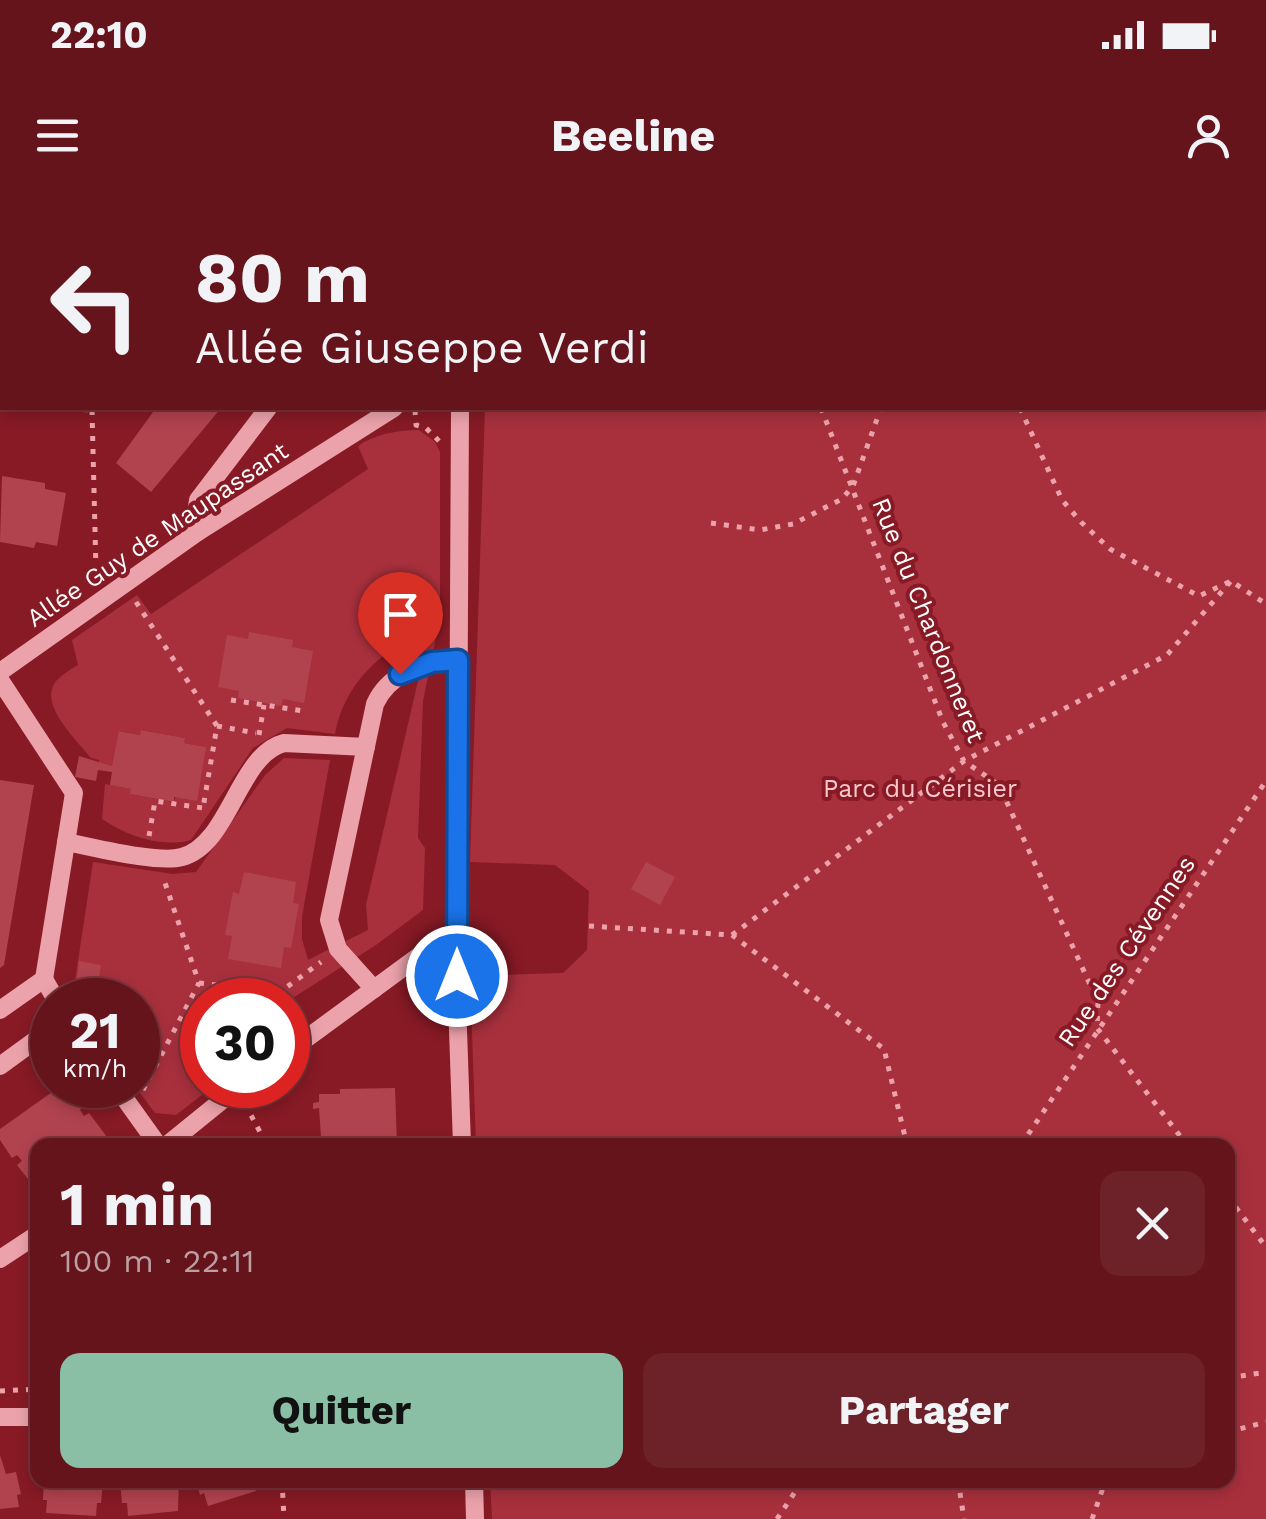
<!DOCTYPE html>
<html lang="fr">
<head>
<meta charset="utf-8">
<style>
	:root { --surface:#65141c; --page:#6d2129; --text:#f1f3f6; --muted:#bc9ea3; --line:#79333b; --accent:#8abfa5 }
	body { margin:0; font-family:"Work Sans",sans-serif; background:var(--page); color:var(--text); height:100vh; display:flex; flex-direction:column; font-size:38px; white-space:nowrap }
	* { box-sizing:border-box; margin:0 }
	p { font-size:32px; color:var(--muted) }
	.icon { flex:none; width:55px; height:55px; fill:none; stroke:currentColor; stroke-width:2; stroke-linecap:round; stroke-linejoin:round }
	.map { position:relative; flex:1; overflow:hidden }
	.panel { position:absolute; left:30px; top:938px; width:1205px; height:350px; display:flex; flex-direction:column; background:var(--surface); border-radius:20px; box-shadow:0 5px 15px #0003,0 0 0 2px var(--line) }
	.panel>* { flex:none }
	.banner { position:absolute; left:0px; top:0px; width:1268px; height:210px; box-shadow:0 5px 15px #0003,0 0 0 2px var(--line); background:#65141c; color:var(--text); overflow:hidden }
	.speed { position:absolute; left:30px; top:778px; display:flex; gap:20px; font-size:50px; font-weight:700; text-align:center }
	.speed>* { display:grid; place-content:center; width:130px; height:130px; border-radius:50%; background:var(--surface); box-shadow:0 5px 15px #0003,0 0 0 2px var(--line); line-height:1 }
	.speed small { font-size:25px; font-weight:400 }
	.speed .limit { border:15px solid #d22; background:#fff; color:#111 }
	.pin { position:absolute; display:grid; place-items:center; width:85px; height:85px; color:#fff; margin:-102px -42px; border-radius:50% 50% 50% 0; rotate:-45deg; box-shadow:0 0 10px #0007 }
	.pin .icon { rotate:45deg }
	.me { position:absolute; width:110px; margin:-55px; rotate:0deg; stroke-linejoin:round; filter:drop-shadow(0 0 8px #0008) }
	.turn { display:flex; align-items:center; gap:35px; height:210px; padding:0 30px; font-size:45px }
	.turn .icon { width:130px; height:130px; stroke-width:2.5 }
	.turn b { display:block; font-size:70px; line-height:85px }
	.round { display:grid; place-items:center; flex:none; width:105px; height:105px; border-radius:20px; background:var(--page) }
	.headline { display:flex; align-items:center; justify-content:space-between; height:170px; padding:0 30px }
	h1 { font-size:60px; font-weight:700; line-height:75px }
	.primary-button { display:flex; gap:20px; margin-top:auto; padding:20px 30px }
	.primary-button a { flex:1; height:115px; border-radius:20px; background:var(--accent); color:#111; font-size:40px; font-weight:700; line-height:115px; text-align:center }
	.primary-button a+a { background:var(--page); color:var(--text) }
	.status { display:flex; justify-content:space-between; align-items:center; height:70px; padding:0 50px; background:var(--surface); direction:ltr }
	.status svg { height:28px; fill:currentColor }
	header { display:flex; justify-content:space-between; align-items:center; height:130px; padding:0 30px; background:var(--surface); font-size:45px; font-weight:700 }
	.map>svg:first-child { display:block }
	.green { fill:#a8303d }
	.building { fill:#b1434f }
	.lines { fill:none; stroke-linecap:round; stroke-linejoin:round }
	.path { stroke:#eca2ab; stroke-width:5; stroke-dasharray:5 8; stroke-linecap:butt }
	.minor { stroke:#eca2ab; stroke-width:18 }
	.route-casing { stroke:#114b97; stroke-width:25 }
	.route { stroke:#1a73e8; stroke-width:18 }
	.labels { text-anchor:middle; stroke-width:8; stroke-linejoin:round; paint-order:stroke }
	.street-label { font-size:25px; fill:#fff; stroke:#871a25 }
	.park-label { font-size:25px; fill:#f9c8cd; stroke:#871a25 }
</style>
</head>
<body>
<div class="status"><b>22:10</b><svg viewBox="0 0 49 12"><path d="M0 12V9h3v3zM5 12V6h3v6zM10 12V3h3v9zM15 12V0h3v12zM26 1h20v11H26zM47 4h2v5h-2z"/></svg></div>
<header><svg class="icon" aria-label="menu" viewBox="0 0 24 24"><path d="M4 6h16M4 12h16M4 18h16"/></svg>Beeline<svg class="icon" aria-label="person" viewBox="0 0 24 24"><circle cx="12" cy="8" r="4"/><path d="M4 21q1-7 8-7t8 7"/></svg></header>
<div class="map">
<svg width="1266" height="1319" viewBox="0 0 1266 1319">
	<rect width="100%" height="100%" fill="#871a25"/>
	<!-- green -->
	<g class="green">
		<polygon points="489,0 1035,0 1036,2 486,2"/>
		<polygon points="1199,0 1266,0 1266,1319 492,1319 490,1280 1228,1280 1228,945 476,945 470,776 563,773 587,750 589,691 555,665 470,662 485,208 1265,208 1265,2"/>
		<path d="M419,230L435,242L440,252V419L423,501L418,638L425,648L423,710L376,745L288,801L202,800V885H215L176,915L155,913L134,885H138V800H77L73,794L93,662L173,674L196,672L265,575L284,558L330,560L302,717V739L308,760L368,730L366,705L425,451L416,436C375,455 343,489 335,534L287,528L253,548L191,640C160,648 127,636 102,619L105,584L131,589V594L173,602L205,547L184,543V538L142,530L140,535L120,531L112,566L99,563V560L91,558C77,540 36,503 57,480C63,474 71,469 78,465L72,440L137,395L151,414L368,269L358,246C375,234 398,230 419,230Z"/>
	</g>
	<!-- building -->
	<g class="building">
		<polygon points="156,208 221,208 151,292 116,263"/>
		<polygon points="2,276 45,283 45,289 66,293 57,346 36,342 34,348 0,342"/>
		<polygon points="249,432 293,440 292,447 313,451 304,503 283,499 281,506 238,498 239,491 218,487 227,435 248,439"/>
		<polygon points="141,530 185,538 184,543 206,547 197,601 174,597 174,602 130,594 131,589 110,585 112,572 98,570 96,581 75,577 79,556 112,566 119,531 140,535"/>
		<polygon points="0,580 34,585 4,765 0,768"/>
		<polygon points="646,662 675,677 660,705 631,689"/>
		<polygon points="244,672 296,682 293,703 299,704 291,748 284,747 281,768 228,759 232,736 225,735 233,692 239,694"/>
		<polygon points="79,761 101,765 98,782 77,779"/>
		<polygon points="62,885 68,885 84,906 80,910 84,916 89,913 107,937 95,945 38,945 38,986 35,988 17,965 22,961 17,955 12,958 0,940 0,929"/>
		<polygon points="395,888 397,945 315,943 314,937 321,937 319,908 313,909 313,903 319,902 319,894 340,894 340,889"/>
		<polygon points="0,1255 6,1274 16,1272 21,1294 17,1295 19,1307 0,1309"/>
		<polygon points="44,1280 103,1281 101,1303 97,1303 96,1316 46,1313 47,1300 43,1300"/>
		<polygon points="179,1280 178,1311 128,1316 127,1303 122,1303 120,1281"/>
		<polygon points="196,1280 253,1280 256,1291 208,1306 204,1293 200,1295"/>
		<polygon points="333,1280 404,1280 404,1287 353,1289 353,1285 333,1286"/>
	</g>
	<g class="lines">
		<!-- path -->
		<g class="path">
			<polyline points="737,0 738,2"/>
			<polyline points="137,2 138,0"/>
			<polyline points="218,2 219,0"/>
			<polyline points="0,201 2,202"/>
			<polyline points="57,208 92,210 107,208"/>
			<polyline points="821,208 943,522 964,561 999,585 1098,802 1097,828 1187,945"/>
			<polyline points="1020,208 1062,300 1081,322 1110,349 1199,396 1231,381 1266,404"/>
			<polyline points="92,210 96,371 99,376"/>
			<polyline points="415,210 416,225 426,228 439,241"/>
			<polyline points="711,323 760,330 793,324 842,299 853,286 881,208"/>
			<polyline points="136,402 217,526 203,608"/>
			<polyline points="231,500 304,511"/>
			<polyline points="217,526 256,533"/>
			<polyline points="259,535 264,505"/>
			<polyline points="149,636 155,601 203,608"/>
			<polyline points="589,726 732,735 884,849 907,945"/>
			<polyline points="732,735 964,561 1167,455 1231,381"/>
			<polyline points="199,783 280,792 321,762"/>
			<polyline points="143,890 199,783 164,680"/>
			<polyline points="245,904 267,945"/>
			<polyline points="1021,945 1266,581"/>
			<polyline points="1228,997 1266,1047"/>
			<polyline points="1228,1178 1266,1172"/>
			<polyline points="0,1191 38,1189"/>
			<polyline points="1228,1232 1266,1222"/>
			<polyline points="282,1280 284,1319"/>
			<polyline points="958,1280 964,1319"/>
			<polyline points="777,1319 803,1280"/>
			<polyline points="1092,1319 1103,1288 1117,1280"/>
		</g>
		<!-- minor -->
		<g class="minor">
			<polyline points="1061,0 1062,2"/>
			<polyline points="381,2 384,0"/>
			<polyline points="462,2 462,0"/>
			<polyline points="1150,2 1155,0"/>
			<polyline points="460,208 457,801 462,945"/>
			<polyline points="198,332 195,320 198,300 268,208"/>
			<polyline points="0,472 198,332 394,208"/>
			<polyline points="0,480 74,593 44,779"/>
			<path d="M66,642C93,647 158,664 182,657C230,644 238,555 284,543L366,547"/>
			<polyline points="44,779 56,800"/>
			<path d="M374,789L338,749L329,720L375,504C390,471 425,462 458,460"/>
			<polyline points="0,810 44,779"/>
			<polyline points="288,852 423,753 457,750"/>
			<polyline points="0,866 52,828"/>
			<polyline points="115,885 158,945"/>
			<polyline points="167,945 241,885"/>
			<polyline points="0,1059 38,1034"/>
			<polyline points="0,1217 38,1217"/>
			<polyline points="474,1280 475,1319"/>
		</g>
	</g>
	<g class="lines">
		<defs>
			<polyline id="route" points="400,474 432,462 458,460 457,776"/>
		</defs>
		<!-- route casing -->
		<use href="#route" class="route-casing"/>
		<!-- route -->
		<use href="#route" class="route"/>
	</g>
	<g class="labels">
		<!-- street labels -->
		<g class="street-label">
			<text transform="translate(157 334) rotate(-34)" y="9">Allée Guy de Maupassant</text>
			<text transform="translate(929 420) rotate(68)" y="9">Rue du Chardonneret</text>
			<text transform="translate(1126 751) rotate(-56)" y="9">Rue des Cévennes</text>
		</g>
		<!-- park labels -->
		<g class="park-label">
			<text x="920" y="597">Parc du Cérisier</text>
		</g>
	</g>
</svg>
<div class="speed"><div>21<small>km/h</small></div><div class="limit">30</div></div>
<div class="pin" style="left:400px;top:474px;background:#d93025"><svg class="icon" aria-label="arrive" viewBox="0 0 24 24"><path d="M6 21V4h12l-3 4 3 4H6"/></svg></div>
<svg class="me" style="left:457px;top:776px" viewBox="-20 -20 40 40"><circle r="17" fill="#1a73e8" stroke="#fff" stroke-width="3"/><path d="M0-11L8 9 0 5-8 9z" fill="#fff"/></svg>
<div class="banner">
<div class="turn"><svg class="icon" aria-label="left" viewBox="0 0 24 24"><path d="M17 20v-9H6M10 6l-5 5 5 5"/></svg><div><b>80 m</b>Allée Giuseppe Verdi</div></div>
</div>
<section class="panel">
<div class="headline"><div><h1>1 min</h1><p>100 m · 22:11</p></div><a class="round"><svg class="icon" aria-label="close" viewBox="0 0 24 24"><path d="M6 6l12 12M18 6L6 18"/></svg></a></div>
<div class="primary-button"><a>Quitter</a><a>Partager</a></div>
</section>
</div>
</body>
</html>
